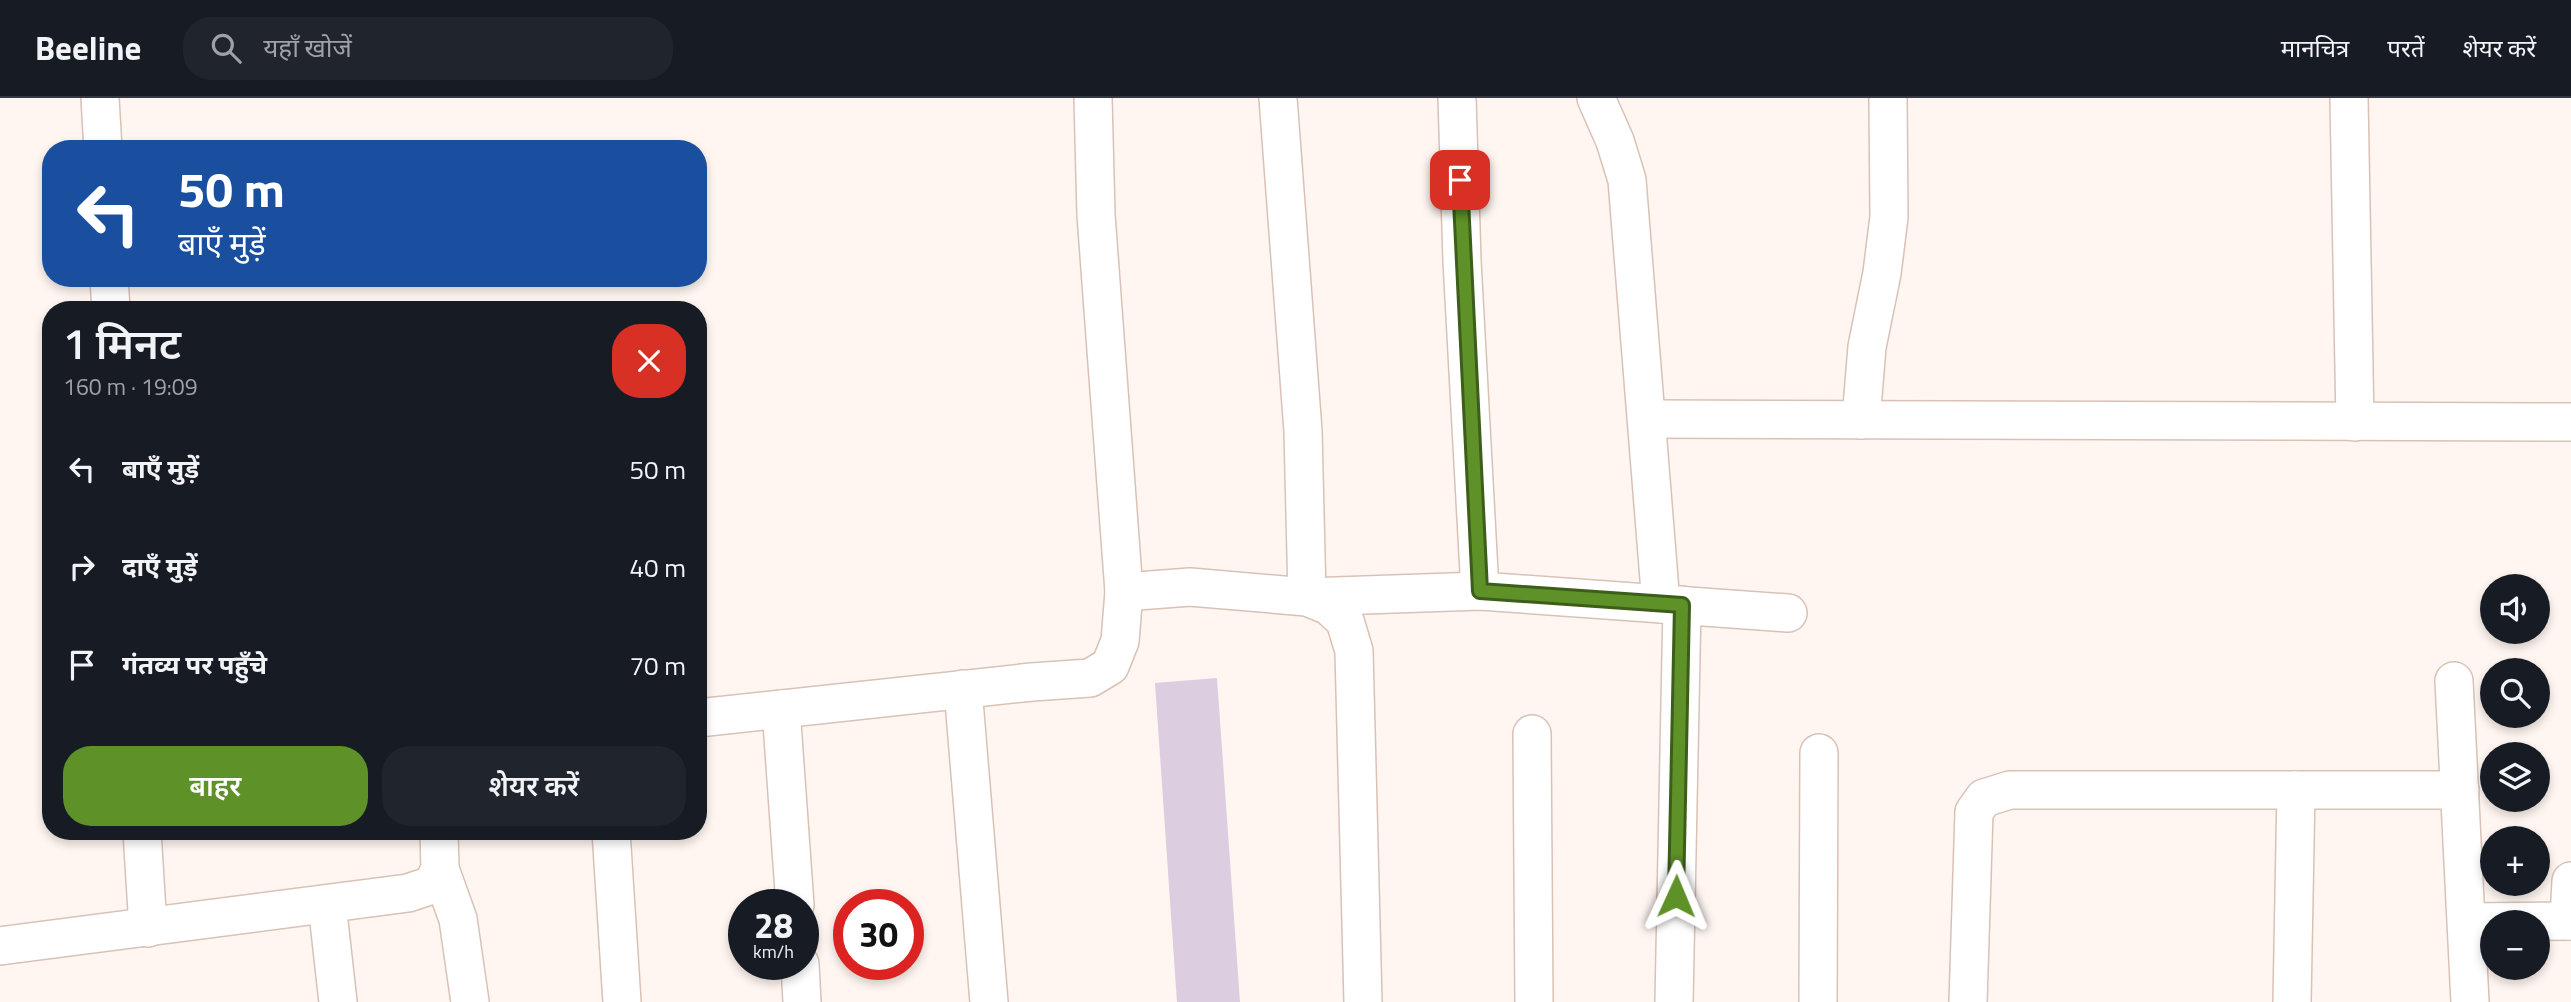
<!DOCTYPE html>
<html lang="hi">
<head>
<meta charset="utf-8">
<style>
	:root { --surface:#171b24; --page:#20242c; --text:#f1f3f6; --muted:#9ea1a6; --line:#363941; --accent:#5e9128 }
	body { margin:0; font-family:"Titillium Web","Noto Sans Devanagari",sans-serif; background:var(--page); color:var(--text); height:100vh; display:flex; flex-direction:column; font-size:26px; white-space:nowrap }
	* { box-sizing:border-box; margin:0 }
	p { font-size:23px; color:var(--muted) }
	.icon { flex:none; width:38px; height:38px; fill:none; stroke:currentColor; stroke-width:2; stroke-linecap:round; stroke-linejoin:round }
	.map { position:relative; flex:1; overflow:hidden }
	.panel { position:absolute; left:42px; top:203px; width:665px; height:539px; display:flex; flex-direction:column; background:var(--surface); border-radius:28px; box-shadow:0 4px 10px #0003 }
	.panel>* { flex:none }
	.top-card { position:absolute; left:42px; top:42px; width:665px; height:147px; border-radius:28px; box-shadow:0 4px 10px #0003; background:#1a4fa0; color:#fff; overflow:hidden }
	.controls { position:absolute; left:2480px; top:476px; display:grid; gap:14px }
	.controls a { display:grid; place-items:center; width:70px; height:70px; border-radius:50%; background:var(--surface); box-shadow:0 4px 10px #0003; font-size:35px }
	.speed { position:absolute; left:728px; top:791px; display:flex; gap:14px; font-size:35px; font-weight:700; text-align:center }
	.speed>* { display:grid; place-content:center; width:91px; height:91px; border-radius:50%; background:var(--surface); box-shadow:0 4px 10px #0003; line-height:1 }
	.speed small { font-size:18px; font-weight:400 }
	.speed .limit { border:10px solid #d22; background:#fff; color:#111 }
	.pin { position:absolute; display:grid; place-items:center; width:60px; height:60px; color:#fff; margin:-30px; border-radius:14px; box-shadow:0 4px 10px #0006 }
	.me { position:absolute; width:77px; margin:-38px; rotate:1deg; stroke-linejoin:round; filter:drop-shadow(0 0 5px #0008) }
	.turn { display:flex; align-items:center; gap:24px; height:147px; padding:0 21px; font-size:32px }
	.turn .icon { width:91px; height:91px; stroke-width:2.5 }
	.turn b { display:block; font-size:49px; line-height:60px }
	.round { display:grid; place-items:center; flex:none; width:74px; height:74px; border-radius:28px; background:var(--page) }
	.summary { display:flex; align-items:center; justify-content:space-between; height:119px; padding:0 21px }
	h1 { font-size:42px; font-weight:600; line-height:52px }
	.action { display:flex; gap:14px; margin-top:auto; padding:14px 21px }
	.action a { flex:1; height:80px; border-radius:28px; background:var(--accent); color:#fff; font-size:28px; font-weight:600; line-height:80px; text-align:center }
	.action a+a { background:var(--page); color:var(--text) }
	ul { padding:0; list-style:none }
	li { display:flex; align-items:center; gap:21px; height:98px; padding:0 21px }
	li div { flex:1 }
	li b { display:block; font-size:26px }
	li em { font-style:normal }
	header { display:flex; align-items:center; gap:42px; box-sizing:border-box; height:98px; padding:0 35px; background:var(--surface); border-bottom:2px solid var(--line) }
	header strong { font-size:33px }
	nav { display:flex; gap:38px; margin-inline-start:auto; font-size:24px }
	.search { width:490px; height:63px; background:var(--page); display:flex; align-items:center; gap:18px; box-sizing:border-box; padding:0 24px; border-radius:28px; color:var(--muted); font-size:26px }
	.map>svg:first-child { display:block }
	.building { fill:#dccde0 }
	.lines { fill:none; stroke-linecap:round; stroke-linejoin:round }
	.minor-casing { stroke:#d8c2b6; stroke-width:40 }
	.minor { stroke:#fff; stroke-width:37 }
	.route-casing { stroke:#3d5e1a; stroke-width:18 }
	.route { stroke:#5e9128; stroke-width:12 }
</style>
</head>
<body>
<header>
<strong>Beeline</strong>
<div class="search"><svg class="icon" aria-label="search" viewBox="0 0 24 24"><circle cx="10" cy="10" r="6"/><path d="M15 15l6 6"/></svg>यहाँ खोजें</div>
<nav><a>मानचित्र</a><a>परतें</a><a>शेयर करें</a></nav>
</header>
<div class="map">
<svg width="2571" height="904" viewBox="0 0 2571 904">
	<rect width="100%" height="100%" fill="#fff6f1"/>
	<!-- building -->
	<polygon class="building" points="1217,580 1240,904 1177,904 1155,585"/>
	<g class="lines">
		<defs>
			<g id="minor">
				<polyline points="100,0 103,51"/>
				<polyline points="1278,0 1303,333 1307,499 1480,493 1788,515"/>
				<polyline points="1457,0 1462,163 1480,493"/>
				<polyline points="1596,0 1615,43 1627,82 1661,506"/>
				<polyline points="2349,0 2355,324"/>
				<polyline points="109,180 111,212"/>
				<polyline points="1647,321 2571,324"/>
				<polyline points="1861,322 1867,249 1882,175 1889,119 1888,0"/>
				<polyline points="1124,494 1190,489 1307,499 1329,508 1345,523 1354,553 1363,904"/>
				<polyline points="2454,583 2470,904"/>
				<polyline points="963,591 989,904"/>
				<polyline points="781,611 795,807"/>
				<polyline points="698,620 1032,584 1090,580 1110,568 1120,543 1124,494 1096,117 1093,0"/>
				<polyline points="1532,636 1534,904"/>
				<polyline points="142,733 148,830"/>
				<polyline points="611,733 622,904"/>
				<polyline points="440,771 458,821 470,904"/>
				<polyline points="327,806 338,904"/>
				<polyline points="2569,823 2571,783"/>
				<polyline points="2467,824 2571,823"/>
				<polyline points="0,848 408,795 432,787 440,771 439,733"/>
				<polyline points="800,866 802,904"/>
				<polyline points="1674,904 1682,507"/>
				<polyline points="1818,904 1819,655"/>
				<polyline points="1968,904 1974,714 1984,700 2010,692 2460,692"/>
				<polyline points="2292,904 2296,692"/>
			</g>
		</defs>
		<!-- minor casing -->
		<use href="#minor" class="minor-casing"/>
		<!-- minor -->
		<use href="#minor" class="minor"/>
	</g>
	<g class="lines">
		<defs>
			<polyline id="route" points="1460,82 1480,493 1682,507 1676,798"/>
		</defs>
		<!-- route casing -->
		<use href="#route" class="route-casing"/>
		<!-- route -->
		<use href="#route" class="route"/>
	</g>
</svg>
<div class="controls">
<a><svg class="icon" aria-label="sound" viewBox="0 0 24 24"><path d="M4 9h4l5-4v14l-5-4H4zM17 9q2 3 0 6"/></svg></a>
<a><svg class="icon" aria-label="search" viewBox="0 0 24 24"><circle cx="10" cy="10" r="6"/><path d="M15 15l6 6"/></svg></a>
<a><svg class="icon" aria-label="layers" viewBox="0 0 24 24"><path d="M12 4l9 5-9 5-9-5zM3 14l9 5 9-5"/></svg></a>
<a>+</a>
<a>−</a>
</div>
<div class="speed"><div>28<small>km/h</small></div><div class="limit">30</div></div>
<div class="pin" style="left:1460px;top:82px;background:#d93025"><svg class="icon" aria-label="arrive" viewBox="0 0 24 24"><path d="M6 21V4h12l-3 4 3 4H6"/></svg></div>
<svg class="me" style="left:1676px;top:798px" viewBox="-20 -20 40 40"><path d="M0-17L14 15 0 8-14 15z" fill="#5e9128" stroke="#fff" stroke-width="4"/></svg>
<div class="top-card">
<div class="turn"><svg class="icon" aria-label="left" viewBox="0 0 24 24"><path d="M17 20v-9H6M10 6l-5 5 5 5"/></svg><div><b>50 m</b>बाएँ मुड़ें</div></div>
</div>
<section class="panel">
<div class="summary"><div><h1>1 मिनट</h1><p>160 m · 19:09</p></div><a class="round" style="background:#d93025;color:#fff"><svg class="icon" aria-label="close" viewBox="0 0 24 24"><path d="M6 6l12 12M18 6L6 18"/></svg></a></div>
<ul>
<li><svg class="icon" aria-label="left" viewBox="0 0 24 24"><path d="M17 20v-9H6M10 6l-5 5 5 5"/></svg><div><b>बाएँ मुड़ें</b></div><em>50 m</em></li>
<li><svg class="icon" aria-label="right" viewBox="0 0 24 24"><path d="M7 20v-9h11M14 6l5 5-5 5"/></svg><div><b>दाएँ मुड़ें</b></div><em>40 m</em></li>
<li><svg class="icon" aria-label="arrive" viewBox="0 0 24 24"><path d="M6 21V4h12l-3 4 3 4H6"/></svg><div><b>गंतव्य पर पहुँचे</b></div><em>70 m</em></li>
</ul>
<div class="action"><a>बाहर</a><a>शेयर करें</a></div>
</section>
</div>
</body>
</html>
